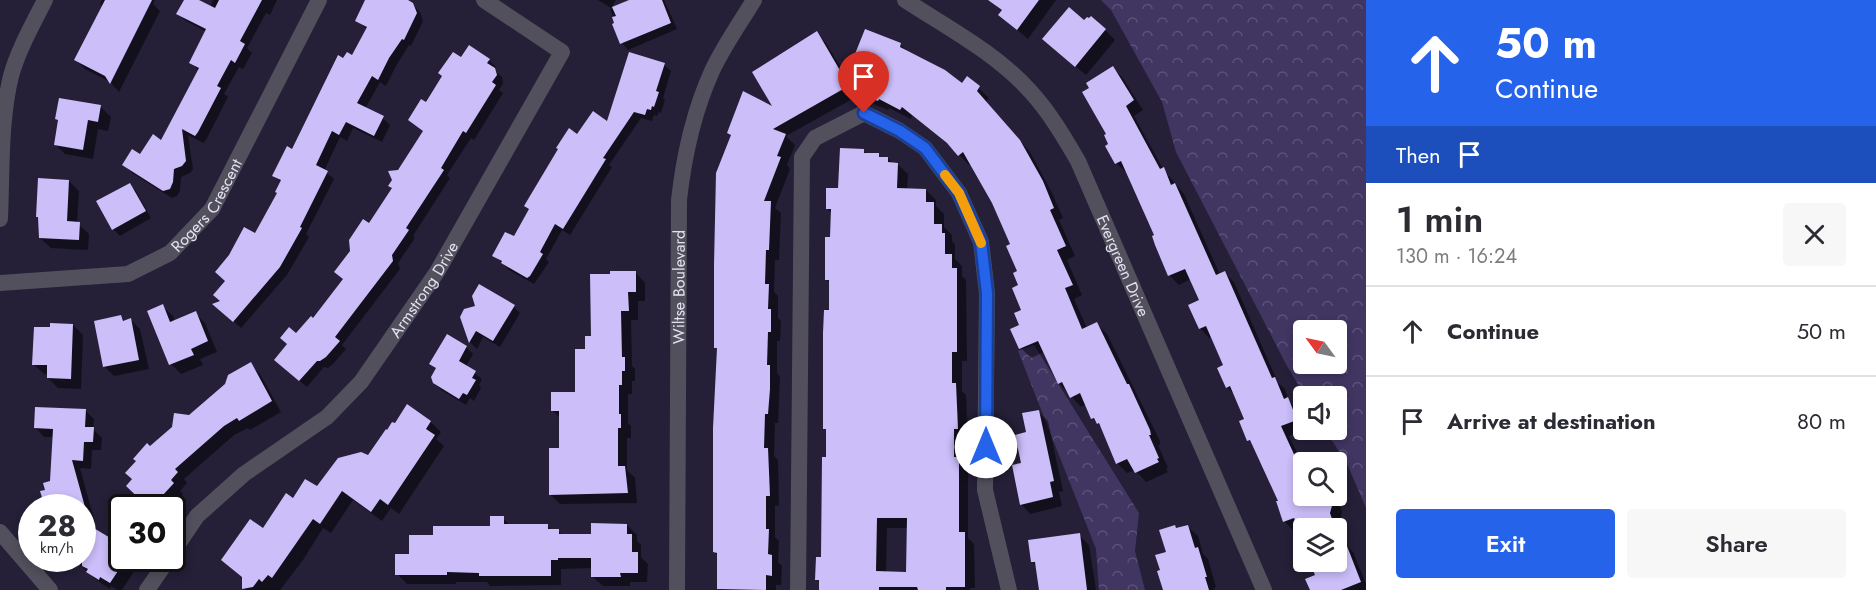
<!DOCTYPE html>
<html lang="en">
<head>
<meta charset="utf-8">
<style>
	:root { --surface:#fff; --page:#f7f7f7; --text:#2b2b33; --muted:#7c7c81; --line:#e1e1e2; --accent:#2563eb }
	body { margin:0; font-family:Jost,sans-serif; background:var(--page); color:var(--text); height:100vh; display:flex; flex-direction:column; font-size:22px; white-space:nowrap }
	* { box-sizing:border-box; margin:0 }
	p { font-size:20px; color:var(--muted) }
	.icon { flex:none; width:33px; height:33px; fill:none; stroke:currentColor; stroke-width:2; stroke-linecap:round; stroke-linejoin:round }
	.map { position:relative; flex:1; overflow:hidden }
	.side { display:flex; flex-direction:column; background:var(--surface); width:510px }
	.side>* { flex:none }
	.hud { background:#2563eb; color:#fff; overflow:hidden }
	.needle { width:39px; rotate:303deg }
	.fabs { position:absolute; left:1293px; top:320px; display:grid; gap:12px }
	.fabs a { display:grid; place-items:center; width:54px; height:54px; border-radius:6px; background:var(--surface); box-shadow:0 3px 9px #0003; font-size:30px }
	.speed { position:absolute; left:18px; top:494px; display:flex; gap:12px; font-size:30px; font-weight:700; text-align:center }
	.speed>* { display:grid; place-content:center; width:78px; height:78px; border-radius:50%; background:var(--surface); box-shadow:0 3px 9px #0003; line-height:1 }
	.speed small { font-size:15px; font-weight:400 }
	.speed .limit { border:3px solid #111; border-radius:9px; background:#fff; color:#111 }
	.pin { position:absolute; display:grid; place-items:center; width:51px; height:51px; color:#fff; margin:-62px -26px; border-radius:50% 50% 50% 0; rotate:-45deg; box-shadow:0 0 6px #0007 }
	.pin .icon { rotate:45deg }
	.me { position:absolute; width:66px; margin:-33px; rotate:0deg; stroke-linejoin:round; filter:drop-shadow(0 0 4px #0008) }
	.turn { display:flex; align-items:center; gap:21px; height:126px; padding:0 30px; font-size:27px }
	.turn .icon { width:78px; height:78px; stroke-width:2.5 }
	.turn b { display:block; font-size:42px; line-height:51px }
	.then { display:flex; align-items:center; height:57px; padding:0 30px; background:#0003; gap:12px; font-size:22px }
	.round { display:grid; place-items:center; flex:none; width:63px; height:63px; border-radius:6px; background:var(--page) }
	.overview { display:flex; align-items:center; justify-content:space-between; height:102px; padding:0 30px }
	h1 { font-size:36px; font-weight:600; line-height:45px }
	.cta { display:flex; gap:12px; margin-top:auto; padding:12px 30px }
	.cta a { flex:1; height:69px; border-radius:6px; background:var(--accent); color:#fff; font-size:24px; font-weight:600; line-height:69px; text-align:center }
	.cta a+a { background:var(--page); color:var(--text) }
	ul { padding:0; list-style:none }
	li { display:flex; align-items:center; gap:18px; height:90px; padding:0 30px; border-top:2px solid var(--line) }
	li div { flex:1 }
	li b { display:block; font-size:22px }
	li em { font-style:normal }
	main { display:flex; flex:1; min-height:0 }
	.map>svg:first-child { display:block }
	.forest { fill:url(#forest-crowns); fill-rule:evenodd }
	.shadow { fill:#0007; fill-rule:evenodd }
	.building { fill:#cbbef9; fill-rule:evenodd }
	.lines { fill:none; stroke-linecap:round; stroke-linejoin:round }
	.street { stroke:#52505c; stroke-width:16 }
	.route-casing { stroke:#184099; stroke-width:15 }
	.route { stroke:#2563eb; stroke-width:10 }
	.slow { stroke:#f59e0b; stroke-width:10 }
	.labels { text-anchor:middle; stroke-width:6; stroke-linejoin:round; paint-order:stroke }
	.street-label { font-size:16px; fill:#e4e1f1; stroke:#251f37 }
</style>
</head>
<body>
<main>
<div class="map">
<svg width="1366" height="590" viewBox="0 0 1366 590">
	<defs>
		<pattern id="forest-crowns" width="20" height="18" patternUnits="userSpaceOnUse" patternTransform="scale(1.5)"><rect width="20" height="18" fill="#413562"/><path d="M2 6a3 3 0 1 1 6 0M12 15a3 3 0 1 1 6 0" fill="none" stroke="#5c5279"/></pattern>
	</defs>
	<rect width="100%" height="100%" fill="#251f37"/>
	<!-- forest -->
	<g class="forest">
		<path d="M1101,0H1366V508L1348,466L1325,429H1336V396H1305L1287,366L1176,152L1162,102L1111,10ZM1304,330H1336V363H1304Z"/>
		<polygon points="1034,345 1139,513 1135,551 1145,590 1099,590 1096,549 1018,351"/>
	</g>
	<!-- shadow -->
	<g class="shadow">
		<polygon points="102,0 155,0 153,4 160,11 119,92 110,82 85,69 76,60 103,7 100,4"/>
		<polygon points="185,0 195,0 210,7 213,0 277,0 270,15 266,13 247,48 252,53 243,69 239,67 224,94 228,97 206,140 203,143 188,135 193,169 190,173 181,177 180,191 177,196 172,198 132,173 124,165 162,142 199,71 191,62 207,32 186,21 178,14"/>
		<polygon points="379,0 404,0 412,4 420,12 423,21 411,46 409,45 396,66 386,86 380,82 365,109 383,118 390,125 382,142 353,128 347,141 340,137 324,171 334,179 306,234 309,237 287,275 241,328 222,311 227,281 279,194 282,183 274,176 292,151 344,60 352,57 367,29 357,20"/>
		<polygon points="598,0 616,0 611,8"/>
		<polygon points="632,0 664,0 677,29 628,50 622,43 614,24 616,24 610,9"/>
		<polygon points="990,0 1056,0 1028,39 1000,15 1003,12"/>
		<polygon points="1084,22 1105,30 1115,40 1086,75 1054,49"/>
		<polygon points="816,33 826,43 847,78 900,44 909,53 962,85 968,78 989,98 986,102 1030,152 1052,193 1063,218 1059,220 1075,256 1067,260 1082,295 1074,299 1087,328 1097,324 1107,334 1160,441 1160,445 1158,445 1168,468 1166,469 1168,472 1146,482 1135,470 1127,473 1117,463 1102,428 1092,418 1087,404 1081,407 1059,383 1044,352 1031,358 1021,348 1023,311 1019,272 1012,245 993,202 971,163 969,165 954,149 912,115 911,119 889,108 888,110 856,97 786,136 795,145 787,165 790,169 775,208 781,213 779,260 775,260 774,292 778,296 778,318 781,321 780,341 777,341 777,373 780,377 778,423 775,423 774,456 778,460 779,506 775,505 775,537 779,541 778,562 782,566 781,585 776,585 776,590 720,590 719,556 714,552 718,349 716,347 732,136 729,133 776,110"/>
		<polygon points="630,54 664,65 671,71 663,98 665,100 661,113 659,112 657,116 654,115 652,121 641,118 609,165 612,167 570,235 562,230 546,259 549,262 534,284 509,270 494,255 515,238 578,136 608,123"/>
		<polygon points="462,59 489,60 496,67 494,70 502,77 503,83 499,90 503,93 474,140 471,138 447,175 450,178 413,236 415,238 398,263 400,269 342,345 346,349 333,364 328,368 324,367 307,387 283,367 297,335 313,320 344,280 369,225 393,189 399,172 424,132 410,119 426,104"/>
		<polygon points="1113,68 1122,77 1143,110 1134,116 1163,169 1184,194 1220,275 1225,273 1234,282 1278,383 1284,388 1290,402 1297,409 1304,429 1305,429 1289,436 1304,467 1304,495 1327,495 1341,508 1342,512 1339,524 1346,544 1353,552 1366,584 1366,590 1311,590 1317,576 1316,561 1336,561 1336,528 1303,528 1294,531 1285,522 1278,502 1280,501 1255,446 1249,440 1246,420 1236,396 1227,387 1225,365 1212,336 1209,338 1200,328 1201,301 1191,279 1179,285 1169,275 1156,245 1156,236 1127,172 1126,172 1116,163 1108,134"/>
		<polygon points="101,107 111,117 108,131 98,129 93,159 65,154 55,144 59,122 56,119"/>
		<path d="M863,150L868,155H878L881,158H888L893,164H897L908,174L907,190H926L936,200V206L944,214V227L952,235V241L955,245V259L962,266V276L966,280L967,361H962V391L966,395L968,438H964L963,464L968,469V538L974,544L975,588H970V590H820V583L817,579L822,559L827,459L828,432L824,428L830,283L827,280L832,239V214L827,208ZM887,528H908L907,573H886Z"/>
		<polygon points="69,181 79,191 77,223 89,234 88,250 51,248 40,238"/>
		<polygon points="130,185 136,191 151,218 120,236 113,229"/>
		<polygon points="635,272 645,283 645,301 638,301 638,320 631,320 632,366 635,369 635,381 632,381 632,394 628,394 628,423 631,426 631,438 627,438 627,470 635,478 637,503 560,504 550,494 561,449 561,419 553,411 576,394 586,351 592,338"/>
		<polygon points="162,306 173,316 175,322 195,313 205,323 217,352 200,359 203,365 181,374 171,364"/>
		<polygon points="514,307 520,313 500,347 483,337 477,349 470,342 461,317"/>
		<polygon points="121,317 125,321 130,319 140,329 149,369 114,376 104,366"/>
		<polygon points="73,325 83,335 81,389 58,388 48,378 48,374 44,374 33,364 51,329"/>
		<polygon points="448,336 466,347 473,354 466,366 482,379 479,385 481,388 474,401 470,398 466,405 441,390 434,382 437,369 431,364"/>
		<polygon points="250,364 260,374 281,412 250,430 248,428 234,435 184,479 187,483 180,491 183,494 171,507 150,507 134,479 150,448 190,417"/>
		<polygon points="407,406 431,422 441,432 436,439 444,446 399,514 391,508 382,521 353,500 331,533 323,528 303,560 280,590 245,590 244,578 223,560 263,530 293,500 317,488 369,456 395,425"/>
		<polygon points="85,410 94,419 93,429 102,438 101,450 92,450 91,469 80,468 95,523 87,526 122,558 135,558 140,562 122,590 117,590 111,586 110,589 98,581 72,558 82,558 82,507 47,507 46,491 52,482 54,437 44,437 36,428"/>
		<polygon points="1038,412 1048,421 1063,491 1059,492 1062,506 1030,514 1021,504 1022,464 1028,433"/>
		<polygon points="503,518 511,526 548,526 552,531 558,531 563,535 593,535 627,525 637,535 637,541 641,545 641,557 648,564 647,582 630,582 630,586 603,586 592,576 592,568 561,569 561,585 490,586 487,582 456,582 456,584 407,584 397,574 411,555 435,537 491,528"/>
		<polygon points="1174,526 1178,530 1187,526 1198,536 1203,554 1208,559 1216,587 1214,588 1215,590 1165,590 1162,571"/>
		<polygon points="1079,535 1089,545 1096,590 1040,590 1037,566 1032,561"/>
	</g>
	<!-- building -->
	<g class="building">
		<polygon points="105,0 152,0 110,84 105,76 74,60"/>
		<polygon points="184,0 199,0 215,8 219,0 262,0 240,41 245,44 235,63 231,60 217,86 221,88 198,132 195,136 182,129 186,161 182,166 174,169 173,182 170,189 163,191 122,165 132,149 140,154 153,134 161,140 199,68 189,63 206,29 176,14"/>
		<polygon points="365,0 408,0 413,3 417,13 404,40 402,39 389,58 378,80 372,76 357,103 384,116 374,136 346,122 339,135 332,131 316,165 328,171 300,227 302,228 280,267 233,322 212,304 220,301 213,295 225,281 215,272 229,255 244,227 255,233 277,193 275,192 281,180 272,176 287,146 292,149 338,55 343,58 347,52 352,55 367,27 355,21"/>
		<polygon points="629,0 662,0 671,23 620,44 612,24 614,23 612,17 616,16 612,7"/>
		<polygon points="988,0 1039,0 1017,30 998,15 1002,10"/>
		<polygon points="1069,7 1084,20 1087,17 1089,18 1091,16 1106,29 1075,67 1042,39"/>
		<polygon points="865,29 901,43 900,47 945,70 962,83 967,76 980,86 977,91 1020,140 1043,181 1054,208 1050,210 1066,246 1057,250 1073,285 1065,288 1082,329 1097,322 1127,384 1129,384 1150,430 1151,435 1149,435 1159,458 1157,459 1159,462 1135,473 1127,459 1116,464 1099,423 1097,424 1094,418 1091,419 1080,393 1070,398 1062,382 1058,384 1038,341 1019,349 1010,329 1019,325 1014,313 1021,310 1012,288 1018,285 1013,273 1017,271 1006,246 1010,244 992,203 963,152 958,156 947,143 902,107 900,110 879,99 878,101 845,88 773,129 786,134 777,156 781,157 764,201 771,201 769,250 766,250 765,284 769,284 768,309 771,309 771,332 768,332 767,365 770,365 770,389 768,414 765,414 764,448 768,448 770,496 766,496 766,529 769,529 768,554 772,555 772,576 766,575 766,590 717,589 717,553 713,552 713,428 717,348 714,348 714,265 716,173 731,135 727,133 743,91 772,106 752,72 817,31 845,79"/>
		<polygon points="469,45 490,59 487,63 495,68 497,75 492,82 496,85 466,133 463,131 441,168 444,170 406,228 409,230 392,255 393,261 335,337 340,341 326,357 320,361 317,361 299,381 274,360 287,344 280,338 289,327 296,333 311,316 313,318 343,279 334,272 350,251 349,240 363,219 369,223 392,188 388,186 392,180 388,171 398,170 423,131 408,120 421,99 426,102 442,76 438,73 453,52 461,57"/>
		<polygon points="629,52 665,63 656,91 659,92 654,107 652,106 651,110 647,109 645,115 634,112 603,158 606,159 563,229 555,224 540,252 543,254 530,276 527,278 501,263 502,261 492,256 505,232 514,236 529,209 524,206 558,149 556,148 569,128 577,134 593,111 607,121"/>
		<polygon points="1113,66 1134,100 1126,106 1160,169 1164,167 1171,185 1175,183 1216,275 1225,271 1272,378 1275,377 1284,399 1288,397 1297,420 1281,426 1304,476 1304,495 1335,495 1330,513 1335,528 1305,528 1302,520 1296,523 1294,518 1283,522 1276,501 1278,501 1250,440 1247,441 1239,421 1244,419 1230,386 1226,388 1217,368 1223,365 1206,326 1199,329 1188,305 1199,300 1185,269 1168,276 1155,245 1152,236 1154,235 1121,161 1115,164 1105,146 1108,144 1104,135 1106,134 1082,92 1089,88 1086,83"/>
		<polygon points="59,98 101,105 98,122 88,120 83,150 54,145 58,120 55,119"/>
		<path d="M840,148L864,149V153H879V157H888V162L898,163L897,188L926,189V202H934V224H942V233H945V254H952V268H957V352H952V383H956L958,429H954V457H959V532H965V587H946V590H918L917,587H879V590H819V580H815L816,557H821L822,457H826V429H823V333L824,310H829V280H825V237H830L831,209H826V188H838ZM877,518H907L906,572L876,571Z"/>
		<polygon points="38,178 69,180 67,221 80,222 79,240 39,238 38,217 36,217"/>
		<polygon points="130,183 146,211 112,230 96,201"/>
		<polygon points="610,271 636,271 636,292 628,292 629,311 621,311 622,357 625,357 625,371 622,371 622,385 619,385 619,414 621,414 621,428 618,428 618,466 625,466 628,493 549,495 549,448 559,448 559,411 551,411 551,392 575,392 575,349 585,349 585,336 591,336 590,274 610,274"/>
		<polygon points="479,284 515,305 493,341 476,331 469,343 460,317 464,309 475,306 472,296"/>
		<polygon points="163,304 170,322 196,311 208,341 191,349 194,355 169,365 147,311"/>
		<polygon points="121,315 123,321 131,318 139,360 103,367 94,321"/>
		<polygon points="50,323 73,324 71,379 47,378 47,365 32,365 34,327 50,327"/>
		<polygon points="447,334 467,346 459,361 476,371 472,378 476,380 467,395 463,393 459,399 433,383 431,377 436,368 429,364"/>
		<polygon points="251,362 272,401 239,421 237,418 224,426 175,469 178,472 171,480 174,483 152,507 148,507 126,486 132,479 125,473 136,461 133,459 147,443 150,446 172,427 174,413 189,415 225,384 228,375"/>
		<polygon points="407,404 431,421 426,429 435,435 388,505 380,499 371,512 342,491 320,524 313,519 272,578 268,575 262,582 259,579 253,587 242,589 242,577 221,560 250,519 263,528 286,493 293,498 305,479 317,486 338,458 361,452 368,455 386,429 387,430 392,422 395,423"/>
		<polygon points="35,407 86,409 85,427 94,427 93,442 84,442 83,461 72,460 85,507 45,507 40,491 45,490 43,483 50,481 53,429 34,428"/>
		<polygon points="1039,410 1054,481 1050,482 1053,497 1020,505 1012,465 1021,463 1015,435 1026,432 1022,413"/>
		<polygon points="490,516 504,516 504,524 548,524 548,529 559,529 559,534 591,534 591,523 627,524 627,534 632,534 632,552 638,552 638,573 620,573 621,577 591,577 591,558 558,558 558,560 551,560 551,576 479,576 479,573 447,572 447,575 395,575 395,554 409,554 409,535 433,535 433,526 490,526"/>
		<polygon points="82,521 122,545 122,565 110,583 100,577 99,580 86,572 88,569 82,566"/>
		<polygon points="1338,523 1361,582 1341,590 1310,590 1305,579 1315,575 1309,561 1336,561"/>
		<polygon points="1175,525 1176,528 1188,525 1195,548 1198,547 1207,577 1205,577 1209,590 1163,590 1157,571 1160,570 1155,555 1166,552 1159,530"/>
		<polygon points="1080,533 1087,590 1039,590 1035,562 1031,562 1028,540"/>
	</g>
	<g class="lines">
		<!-- street -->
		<g class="street">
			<path id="s1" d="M905,0C948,28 996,53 1031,92C1050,113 1064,137 1078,161L1264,590"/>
			<path d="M0,219C2,173 0,120 11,76C18,50 33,24 45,0"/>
			<path id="s2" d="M0,283L128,274L170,253L212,209L319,0"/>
			<polyline points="0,532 50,590"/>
			<path id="s3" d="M172,553L197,516L244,474L327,417L361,382L437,272L562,52L484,0"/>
			<polyline points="147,590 169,558"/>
			<path id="s4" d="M677,590L679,200C684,155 693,113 712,71C723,47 740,23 754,0"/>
			<polyline points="798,590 802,157 815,138 864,113 900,131 925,148 959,193 981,242 987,293 985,490 1009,590"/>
		</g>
	</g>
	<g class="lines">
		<defs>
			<polyline id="route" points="864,113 900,131 925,148 959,193 981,242 987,293 986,447"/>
		</defs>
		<!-- route casing -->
		<use href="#route" class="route-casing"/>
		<!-- route -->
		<use href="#route" class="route"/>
		<!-- slow -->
		<polyline class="slow" points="945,175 959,193 981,243"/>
	</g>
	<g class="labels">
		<!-- street labels -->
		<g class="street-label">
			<text dy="6" stroke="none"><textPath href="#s2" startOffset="236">Rogers Crescent</textPath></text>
			<text dy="6" stroke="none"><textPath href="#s1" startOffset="354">Evergreen Drive</textPath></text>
			<text dy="6" stroke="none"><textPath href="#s4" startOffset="303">Wiltse Boulevard</textPath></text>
			<text dy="6" stroke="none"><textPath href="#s3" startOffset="369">Armstrong Drive</textPath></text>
		</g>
	</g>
</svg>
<div class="fabs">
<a><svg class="needle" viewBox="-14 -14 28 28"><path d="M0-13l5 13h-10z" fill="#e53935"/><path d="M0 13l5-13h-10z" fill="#7c7c81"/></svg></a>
<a><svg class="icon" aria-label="sound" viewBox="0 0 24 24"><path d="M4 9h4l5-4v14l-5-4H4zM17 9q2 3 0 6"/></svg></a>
<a><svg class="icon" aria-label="search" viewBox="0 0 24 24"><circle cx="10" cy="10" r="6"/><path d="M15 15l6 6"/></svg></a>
<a><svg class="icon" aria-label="layers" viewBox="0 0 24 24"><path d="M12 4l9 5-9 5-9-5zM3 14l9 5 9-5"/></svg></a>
</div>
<div class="speed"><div>28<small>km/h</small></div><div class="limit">30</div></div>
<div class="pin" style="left:864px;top:113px;background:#d93025"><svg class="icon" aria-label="arrive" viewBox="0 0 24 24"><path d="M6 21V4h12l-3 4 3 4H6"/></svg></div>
<svg class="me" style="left:986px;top:447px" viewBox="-20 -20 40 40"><circle r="19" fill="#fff"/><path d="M0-13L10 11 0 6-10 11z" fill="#2563eb"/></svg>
</div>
<section class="side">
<div class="hud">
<div class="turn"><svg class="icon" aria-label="ahead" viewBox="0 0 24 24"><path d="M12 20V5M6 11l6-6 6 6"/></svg><div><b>50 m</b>Continue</div></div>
<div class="then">Then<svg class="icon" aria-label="arrive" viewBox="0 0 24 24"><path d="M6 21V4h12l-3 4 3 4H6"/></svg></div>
</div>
<div class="overview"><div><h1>1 min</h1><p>130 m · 16:24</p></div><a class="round"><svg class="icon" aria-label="close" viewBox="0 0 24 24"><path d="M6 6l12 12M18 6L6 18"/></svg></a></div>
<ul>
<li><svg class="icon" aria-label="ahead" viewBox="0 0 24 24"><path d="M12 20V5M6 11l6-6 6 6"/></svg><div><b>Continue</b></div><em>50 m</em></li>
<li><svg class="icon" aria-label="arrive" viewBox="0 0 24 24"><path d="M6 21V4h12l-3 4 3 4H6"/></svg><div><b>Arrive at destination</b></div><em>80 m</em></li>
</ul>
<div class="cta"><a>Exit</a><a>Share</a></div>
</section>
</main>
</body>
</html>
